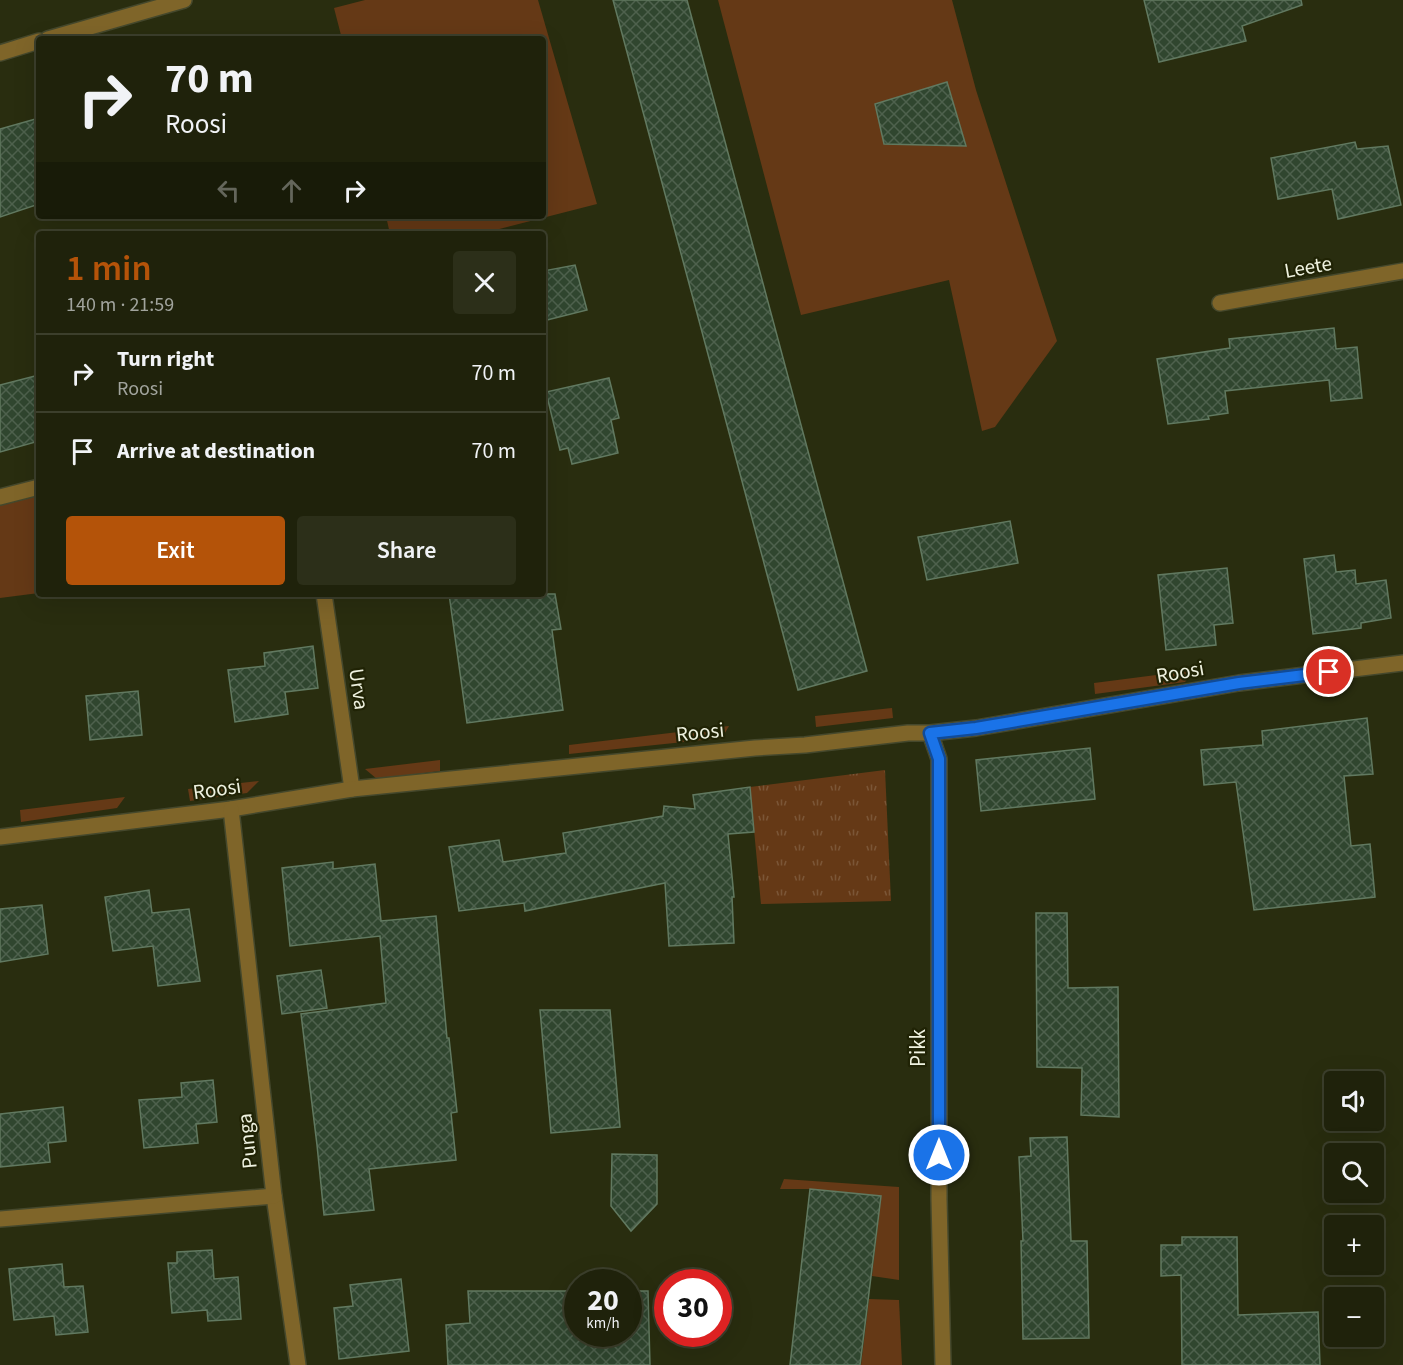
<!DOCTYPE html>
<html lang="en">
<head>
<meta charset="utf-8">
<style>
	:root { --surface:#1f220b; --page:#2c2f19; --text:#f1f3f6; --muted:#a1a49d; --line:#3c3f2c; --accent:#b45309 }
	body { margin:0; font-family:"Source Sans 3",sans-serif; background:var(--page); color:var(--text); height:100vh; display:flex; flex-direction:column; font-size:22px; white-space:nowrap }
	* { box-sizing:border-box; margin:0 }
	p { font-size:20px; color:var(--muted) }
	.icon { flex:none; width:33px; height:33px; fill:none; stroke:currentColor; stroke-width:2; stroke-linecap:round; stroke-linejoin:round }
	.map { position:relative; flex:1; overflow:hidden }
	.drawer { position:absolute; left:36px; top:231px; width:510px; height:366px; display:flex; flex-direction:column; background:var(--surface); border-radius:6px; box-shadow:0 6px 24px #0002,0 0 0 2px var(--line) }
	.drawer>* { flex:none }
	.guide { position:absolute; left:36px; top:36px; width:510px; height:183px; border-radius:6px; box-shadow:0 6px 24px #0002,0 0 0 2px var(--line); background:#1f220b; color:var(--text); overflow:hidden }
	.controls { position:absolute; left:1324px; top:1071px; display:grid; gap:12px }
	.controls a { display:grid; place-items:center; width:60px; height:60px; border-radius:6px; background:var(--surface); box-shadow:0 6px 24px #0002,0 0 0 2px var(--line); font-size:30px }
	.speed { position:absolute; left:564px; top:1269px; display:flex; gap:12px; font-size:30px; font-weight:700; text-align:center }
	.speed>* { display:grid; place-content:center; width:78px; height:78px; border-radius:50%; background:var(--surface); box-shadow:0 6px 24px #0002,0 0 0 2px var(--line); line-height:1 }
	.speed small { font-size:15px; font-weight:400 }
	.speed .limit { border:9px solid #d22; background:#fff; color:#111 }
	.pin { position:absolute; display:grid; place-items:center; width:51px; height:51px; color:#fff; margin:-26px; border:3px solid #fff; border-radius:50%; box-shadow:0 2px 6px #0007 }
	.me { position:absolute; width:66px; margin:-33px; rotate:0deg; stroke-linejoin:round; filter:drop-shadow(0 0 4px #0008) }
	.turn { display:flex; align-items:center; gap:21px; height:126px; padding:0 30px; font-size:27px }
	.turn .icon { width:78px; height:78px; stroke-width:2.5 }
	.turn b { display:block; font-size:42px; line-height:51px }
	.lanes { display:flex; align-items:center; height:57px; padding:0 30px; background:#0003; justify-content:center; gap:30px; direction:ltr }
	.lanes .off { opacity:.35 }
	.round { display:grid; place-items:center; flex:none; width:63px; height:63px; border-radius:6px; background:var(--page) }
	.headline { display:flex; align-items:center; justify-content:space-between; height:102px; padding:0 30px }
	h1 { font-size:36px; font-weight:600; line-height:45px; color:var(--accent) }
	.primary-button { display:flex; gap:12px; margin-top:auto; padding:12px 30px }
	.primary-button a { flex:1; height:69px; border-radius:6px; background:var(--accent); color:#fff; font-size:24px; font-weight:600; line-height:69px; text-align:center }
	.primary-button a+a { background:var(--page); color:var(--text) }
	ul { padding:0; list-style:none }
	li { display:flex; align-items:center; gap:18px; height:78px; padding:0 30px; border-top:2px solid var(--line) }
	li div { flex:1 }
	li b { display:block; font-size:22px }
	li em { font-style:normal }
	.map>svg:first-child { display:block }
	.grass { fill:#653916 }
	.park { fill:url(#park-tufts) }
	.building { fill:url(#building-cross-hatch); stroke:#617960; stroke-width:1.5 }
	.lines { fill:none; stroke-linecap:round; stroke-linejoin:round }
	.minor-casing { stroke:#45482c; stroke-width:18 }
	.minor { stroke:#7f6529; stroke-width:15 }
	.route-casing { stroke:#114b97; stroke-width:15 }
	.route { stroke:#1a73e8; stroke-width:10 }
	.labels { text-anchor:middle; stroke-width:4.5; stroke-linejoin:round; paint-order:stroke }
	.street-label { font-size:21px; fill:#eef1df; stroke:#202305 }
</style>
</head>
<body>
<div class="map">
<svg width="1403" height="1365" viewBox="0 0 1403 1365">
	<defs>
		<pattern id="park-tufts" width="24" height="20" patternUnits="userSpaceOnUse" patternTransform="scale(1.5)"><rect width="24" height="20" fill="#653916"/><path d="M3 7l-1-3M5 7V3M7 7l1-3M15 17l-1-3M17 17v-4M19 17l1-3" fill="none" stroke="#7b5637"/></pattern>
		<pattern id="building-cross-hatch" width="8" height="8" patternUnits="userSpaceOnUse" patternTransform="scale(1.5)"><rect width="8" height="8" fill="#30462f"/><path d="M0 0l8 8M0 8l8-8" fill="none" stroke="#4e614d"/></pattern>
	</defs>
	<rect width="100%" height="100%" fill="#292d0f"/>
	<!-- grass -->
	<g class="grass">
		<polygon points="365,0 538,0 597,204 480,234 390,234 386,216 543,216 543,39 342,39 334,8"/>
		<polygon points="718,0 952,0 976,90 1057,341 995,427 982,431 949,280 801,315"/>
		<polygon points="39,485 39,593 0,598 0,497"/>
		<polygon points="1195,670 1185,682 1095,694 1094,683"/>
		<polygon points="892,708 893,718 816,727 815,716"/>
		<polygon points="729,726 722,738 569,754 569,745"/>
		<polygon points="440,760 440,771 377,779 365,769"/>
		<polygon points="259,781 247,793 190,801 188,789"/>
		<polygon points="125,797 117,808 21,822 20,810"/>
		<polygon points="784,1179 899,1187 899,1280 872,1276 881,1196 810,1189 780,1189"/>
		<polygon points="869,1299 899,1300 902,1365 861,1365"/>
	</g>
	<!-- park -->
	<polygon class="park" points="885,770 891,901 761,904 750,787"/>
	<!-- building -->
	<g class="building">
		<polygon points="613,0 687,0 867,671 798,690"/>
		<polygon points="1144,0 1301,0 1302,5 1242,26 1246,41 1159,62"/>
		<polygon points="947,82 966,146 884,144 875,104"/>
		<polygon points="39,118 39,204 0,217 0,129"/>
		<polygon points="1355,142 1357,149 1388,146 1401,205 1338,219 1332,189 1278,199 1271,158"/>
		<polygon points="575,265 587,310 543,321 543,271"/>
		<polygon points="1334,328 1336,349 1357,347 1362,398 1331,401 1329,380 1225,391 1228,413 1208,416 1209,419 1168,424 1157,359 1230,348 1229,339"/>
		<polygon points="39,375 39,441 0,452 0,385"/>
		<polygon points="609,378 619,418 611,420 618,453 572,464 568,448 560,450 546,392"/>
		<polygon points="1010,521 1018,563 927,580 918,537"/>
		<polygon points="1334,555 1336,572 1355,570 1356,584 1386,580 1391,618 1361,623 1361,628 1313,634 1304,559"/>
		<polygon points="1227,568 1233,623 1214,625 1216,645 1166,650 1158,575"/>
		<polygon points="449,594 555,594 561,629 552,630 563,710 467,723"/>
		<polygon points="313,646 318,688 285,692 288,714 235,722 228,670 265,666 264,653"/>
		<polygon points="138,691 142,735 90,740 86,696"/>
		<polygon points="1367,718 1373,774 1344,776 1351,846 1370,844 1375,897 1254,910 1236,782 1204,785 1201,750 1263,745 1262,731"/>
		<polygon points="1090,748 1095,799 981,811 976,760"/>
		<polygon points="750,787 754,832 728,834 734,897 732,897 734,943 669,946 665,883 525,911 524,903 459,911 449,847 499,840 503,862 566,853 563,833 663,816 664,806 695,809 693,795"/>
		<polygon points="333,862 333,869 375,864 381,921 436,916 447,1038 449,1038 457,1112 451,1113 456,1160 369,1169 374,1210 324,1215 317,1145 301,1014 386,1003 380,936 290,946 282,868"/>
		<polygon points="149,890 152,913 189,909 200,981 158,986 153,946 113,951 105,897"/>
		<polygon points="42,905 48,954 0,962 0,909"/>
		<polygon points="1036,913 1067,913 1068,988 1118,987 1119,1117 1081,1115 1082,1068 1037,1067"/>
		<polygon points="321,970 327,1008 282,1014 277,976"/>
		<polygon points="540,1010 610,1010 620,1127 551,1133"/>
		<polygon points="213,1080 217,1122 196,1124 198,1143 144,1148 139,1100 182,1097 181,1083"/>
		<polygon points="63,1107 66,1141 48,1143 50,1162 0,1167 0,1114"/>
		<polygon points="1067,1137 1071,1241 1087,1241 1089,1338 1023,1339 1021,1241 1023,1241 1019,1157 1031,1156 1030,1138"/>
		<polygon points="612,1154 657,1155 657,1204 631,1231 611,1206"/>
		<polygon points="810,1189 881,1196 860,1365 790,1365"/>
		<polygon points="1182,1237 1237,1237 1238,1315 1318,1312 1320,1365 1182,1365 1181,1275 1161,1276 1161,1245 1182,1245"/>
		<polygon points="212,1250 214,1279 238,1277 241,1319 208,1321 207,1310 172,1313 168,1263 177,1263 177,1252"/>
		<polygon points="62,1264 64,1287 83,1286 88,1332 56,1335 54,1316 14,1320 9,1269"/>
		<polygon points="401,1279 409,1351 339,1359 334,1308 353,1306 350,1285"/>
		<polygon points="468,1291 578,1291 578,1334 628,1334 628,1291 648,1291 650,1365 448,1365 446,1325 470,1323"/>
	</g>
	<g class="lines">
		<defs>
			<g id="minor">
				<polyline points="48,39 184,0"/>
				<polyline points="0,53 39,41"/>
				<polyline points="1220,303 1403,271"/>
				<polyline points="0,497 39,487"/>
				<polyline points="324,594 352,789"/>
				<polyline points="930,733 939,759 939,1199 943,1365"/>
				<polyline points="0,837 231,809 352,789 755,748 805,745 908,733 930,733 976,728 1239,683 1403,663"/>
				<polyline points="274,1196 298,1365"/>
				<polyline points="0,1219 274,1196 231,809"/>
			</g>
		</defs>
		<!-- minor casing -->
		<use href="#minor" class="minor-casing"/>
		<!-- minor -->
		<use href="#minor" class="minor"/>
	</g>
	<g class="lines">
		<defs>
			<polyline id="route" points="939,1155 939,759 930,733 976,728 1239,683 1329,672"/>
		</defs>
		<!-- route casing -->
		<use href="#route" class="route-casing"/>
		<!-- route -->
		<use href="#route" class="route"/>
	</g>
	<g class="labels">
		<!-- street labels -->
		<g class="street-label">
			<text transform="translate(1308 267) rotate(-10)" y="7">Leete</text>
			<text transform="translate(1180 672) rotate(-10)" y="7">Roosi</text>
			<text transform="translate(359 689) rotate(82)" y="7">Urva</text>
			<text transform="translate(700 732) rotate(-6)" y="7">Roosi</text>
			<text transform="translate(217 789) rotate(-8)" y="7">Roosi</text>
			<text transform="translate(918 1048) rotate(-90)" y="7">Pikk</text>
			<text transform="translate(247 1141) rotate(-96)" y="7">Punga</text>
		</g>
	</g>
</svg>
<div class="controls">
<a><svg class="icon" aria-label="sound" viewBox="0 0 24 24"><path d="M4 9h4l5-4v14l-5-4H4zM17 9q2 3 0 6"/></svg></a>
<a><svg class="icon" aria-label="search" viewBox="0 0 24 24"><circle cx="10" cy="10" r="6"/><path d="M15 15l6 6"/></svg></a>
<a>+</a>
<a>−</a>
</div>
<div class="speed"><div>20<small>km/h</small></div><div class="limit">30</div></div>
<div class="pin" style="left:1329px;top:672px;background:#d93025"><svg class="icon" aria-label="arrive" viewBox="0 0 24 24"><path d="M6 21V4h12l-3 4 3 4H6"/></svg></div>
<svg class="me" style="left:939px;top:1155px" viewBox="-20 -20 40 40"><circle r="17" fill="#1a73e8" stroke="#fff" stroke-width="3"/><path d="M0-11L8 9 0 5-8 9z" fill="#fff"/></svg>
<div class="guide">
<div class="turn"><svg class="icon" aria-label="right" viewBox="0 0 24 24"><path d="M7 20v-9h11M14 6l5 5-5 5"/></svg><div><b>70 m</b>Roosi</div></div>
<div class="lanes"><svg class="icon off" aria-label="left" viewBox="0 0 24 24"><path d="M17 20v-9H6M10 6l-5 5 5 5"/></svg><svg class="icon off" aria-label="ahead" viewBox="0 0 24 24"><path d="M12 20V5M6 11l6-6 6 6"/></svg><svg class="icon" aria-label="right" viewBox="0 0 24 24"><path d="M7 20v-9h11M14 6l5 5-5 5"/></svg></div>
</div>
<section class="drawer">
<div class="headline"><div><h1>1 min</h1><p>140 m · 21:59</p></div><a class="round"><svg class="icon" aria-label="close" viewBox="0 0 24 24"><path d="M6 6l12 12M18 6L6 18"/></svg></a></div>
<ul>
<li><svg class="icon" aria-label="right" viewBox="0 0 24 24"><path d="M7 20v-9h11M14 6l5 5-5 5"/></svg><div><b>Turn right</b><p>Roosi</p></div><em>70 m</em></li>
<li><svg class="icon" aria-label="arrive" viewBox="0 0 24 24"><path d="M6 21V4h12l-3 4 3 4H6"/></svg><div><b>Arrive at destination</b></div><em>70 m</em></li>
</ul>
<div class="primary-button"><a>Exit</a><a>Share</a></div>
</section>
</div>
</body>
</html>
